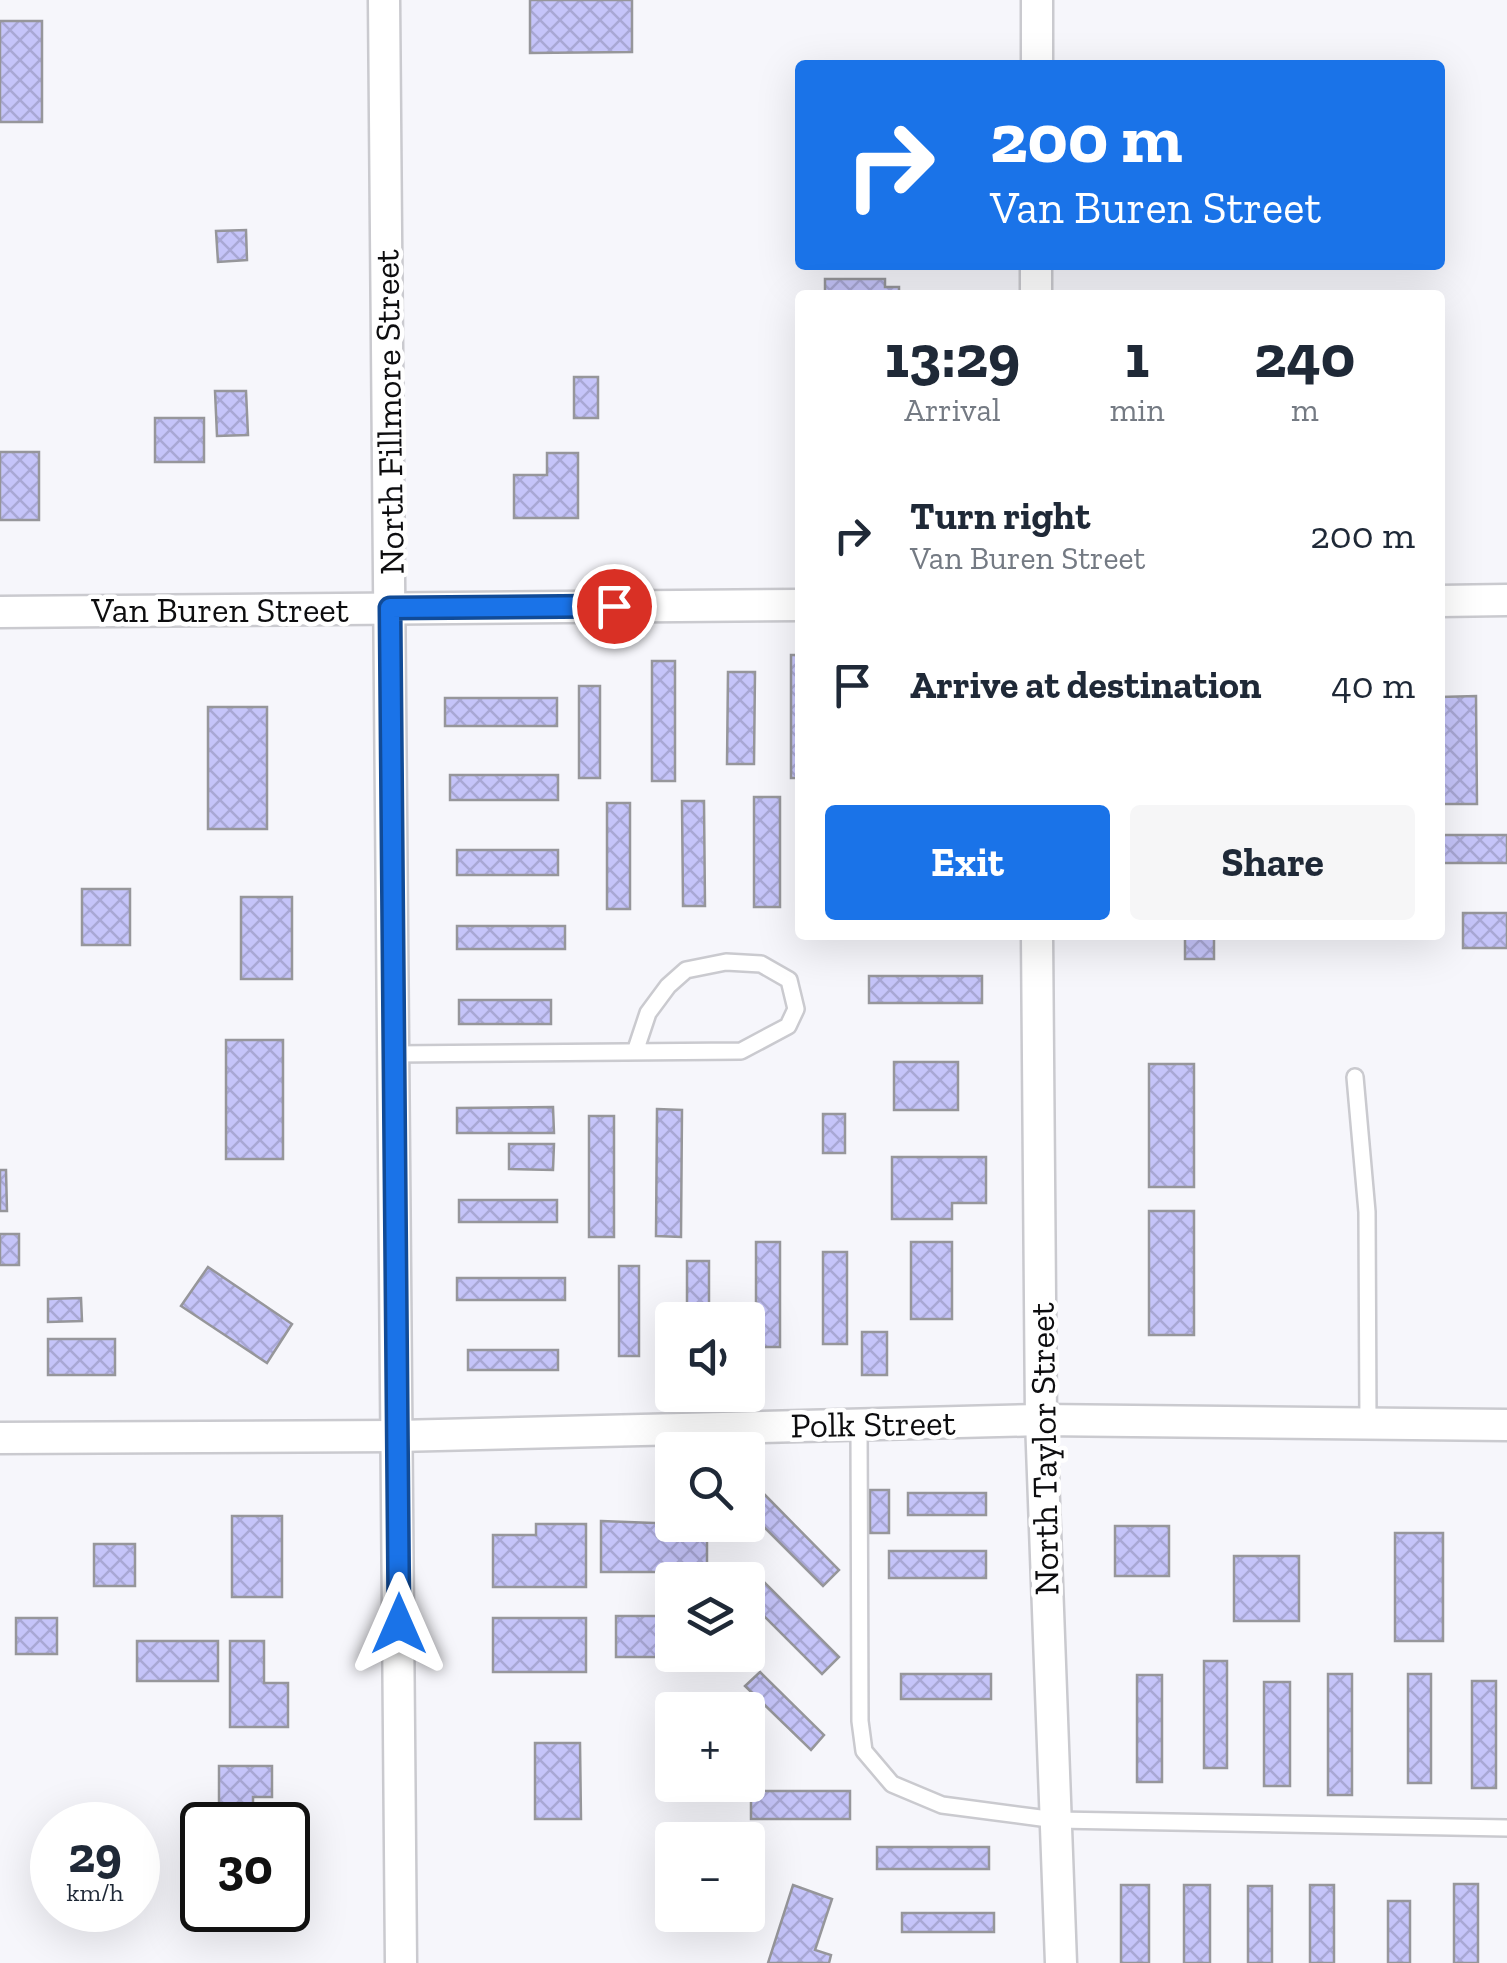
<!DOCTYPE html>
<html lang="en">
<head>
<meta charset="utf-8">
<style>
	:root { --surface:#fff; --page:#f6f6f7; --text:#1f2937; --muted:#747a83; --accent:#1a73e8 }
	body { margin:0; font-family:"Zilla Slab",serif; background:var(--page); color:var(--text); height:100vh; display:flex; flex-direction:column; font-size:38px; white-space:nowrap }
	* { box-sizing:border-box; margin:0 }
	p { font-size:32px; color:var(--muted) }
	.icon { flex:none; width:55px; height:55px; fill:none; stroke:currentColor; stroke-width:2; stroke-linecap:round; stroke-linejoin:round }
	.map { position:relative; flex:1; overflow:hidden }
	.drawer { position:absolute; left:795px; top:290px; width:650px; height:650px; display:flex; flex-direction:column; background:var(--surface); border-radius:10px; box-shadow:0 10px 40px #0002 }
	.drawer>* { flex:none }
	.hud { position:absolute; left:795px; top:60px; width:650px; height:210px; border-radius:10px; box-shadow:0 10px 40px #0002; background:#1a73e8; color:#fff; overflow:hidden }
	.tools { position:absolute; left:655px; top:1302px; display:grid; gap:20px }
	.tools a { display:grid; place-items:center; width:110px; height:110px; border-radius:10px; background:var(--surface); box-shadow:0 10px 40px #0002; font-size:50px }
	.speed { position:absolute; left:30px; top:1802px; display:flex; gap:20px; font-size:50px; font-weight:700; text-align:center }
	.speed>* { display:grid; place-content:center; width:130px; height:130px; border-radius:50%; background:var(--surface); box-shadow:0 10px 40px #0002; line-height:1 }
	.speed small { font-size:25px; font-weight:400 }
	.speed .limit { border:5px solid #111; border-radius:15px; background:#fff; color:#111 }
	.pin { position:absolute; display:grid; place-items:center; width:85px; height:85px; color:#fff; margin:-42px; border:5px solid #fff; border-radius:50%; box-shadow:0 2px 10px #0007 }
	.me { position:absolute; width:110px; margin:-55px; rotate:0deg; stroke-linejoin:round; filter:drop-shadow(0 0 8px #0008) }
	.turn { display:flex; align-items:center; gap:35px; height:210px; padding:0 30px; font-size:45px }
	.turn .icon { width:130px; height:130px; stroke-width:2.5 }
	.turn b { display:block; font-size:70px; line-height:85px }
	.eta { display:flex; justify-content:space-evenly; align-items:center; height:170px; text-align:center }
	.eta b { font-size:60px; font-weight:700; line-height:70px }
	.primary-button { display:flex; gap:20px; margin-top:auto; padding:20px 30px }
	.primary-button a { flex:1; height:115px; border-radius:10px; background:var(--accent); color:#fff; font-size:40px; font-weight:700; line-height:115px; text-align:center }
	.primary-button a+a { background:var(--page); color:var(--text) }
	ul { padding:0; list-style:none }
	li { display:flex; align-items:center; gap:30px; height:150px; padding:0 30px }
	li div { flex:1 }
	li b { display:block; font-size:38px }
	li em { font-style:normal }
	.map>svg:first-child { display:block }
	.building { fill:url(#building-cross-hatch); stroke:#96969a; stroke-width:2.5 }
	.lines { fill:none; stroke-linecap:round; stroke-linejoin:round }
	.lane-casing { stroke:#cacacf; stroke-width:20 }
	.street-casing { stroke:#cacacf; stroke-width:35 }
	.lane { stroke:#fff; stroke-width:15 }
	.street { stroke:#fff; stroke-width:30 }
	.route-casing { stroke:#114b97; stroke-width:25 }
	.route { stroke:#1a73e8; stroke-width:18 }
	.labels { text-anchor:middle; stroke-width:9; stroke-linejoin:round; paint-order:stroke }
	.street-label { font-size:35px; fill:#0d0d0f; stroke:#fff }
</style>
</head>
<body>
<div class="map">
<svg width="1507" height="1963" viewBox="0 0 1507 1963">
	<defs>
		<pattern id="building-cross-hatch" width="8" height="8" patternUnits="userSpaceOnUse" patternTransform="scale(2.5)"><rect width="8" height="8" fill="#c5c4f9"/><path d="M0 0l8 8M0 8l8-8" fill="none" stroke="#a8a7d4"/></pattern>
	</defs>
	<rect width="100%" height="100%" fill="#f6f6fb"/>
	<!-- building -->
	<g class="building">
		<polygon points="530,0 632,0 632,52 530,53"/>
		<rect x="0" y="21" width="42" height="101"/>
		<polygon points="246,230 247,260 218,262 216,231"/>
		<polygon points="825,279 885,279 885,287 899,287 899,295 825,295"/>
		<rect x="574" y="377" width="24" height="41"/>
		<polygon points="215,391 246,391 248,435 217,436"/>
		<rect x="155" y="418" width="49" height="44"/>
		<rect x="0" y="452" width="39" height="68"/>
		<polygon points="547,453 578,453 578,518 514,518 514,475 547,475"/>
		<rect x="791" y="655" width="9" height="123"/>
		<rect x="652" y="661" width="23" height="120"/>
		<polygon points="728,672 755,672 754,764 727,764"/>
		<rect x="579" y="686" width="21" height="92"/>
		<polygon points="1476,696 1477,804 1440,804 1440,697"/>
		<rect x="445" y="698" width="112" height="28"/>
		<rect x="208" y="707" width="59" height="122"/>
		<rect x="450" y="775" width="108" height="25"/>
		<rect x="754" y="797" width="26" height="110"/>
		<polygon points="682,801 704,801 705,906 683,906"/>
		<rect x="607" y="803" width="23" height="106"/>
		<rect x="1440" y="835" width="67" height="28"/>
		<rect x="457" y="850" width="101" height="25"/>
		<rect x="82" y="889" width="48" height="56"/>
		<rect x="241" y="897" width="51" height="82"/>
		<rect x="1463" y="913" width="44" height="35"/>
		<rect x="457" y="926" width="108" height="23"/>
		<rect x="1185" y="935" width="29" height="24"/>
		<rect x="869" y="976" width="113" height="27"/>
		<rect x="459" y="1000" width="92" height="24"/>
		<rect x="226" y="1040" width="57" height="119"/>
		<rect x="894" y="1062" width="64" height="48"/>
		<rect x="1149" y="1064" width="45" height="123"/>
		<polygon points="553,1107 554,1133 457,1133 457,1108"/>
		<polygon points="657,1109 682,1110 681,1237 656,1236"/>
		<rect x="823" y="1114" width="22" height="39"/>
		<rect x="589" y="1116" width="25" height="121"/>
		<polygon points="509,1144 554,1144 553,1170 509,1169"/>
		<polygon points="892,1157 986,1157 986,1203 952,1203 952,1219 892,1219"/>
		<polygon points="0,1170 6,1170 7,1211 0,1211"/>
		<rect x="459" y="1200" width="98" height="22"/>
		<rect x="1149" y="1211" width="45" height="124"/>
		<rect x="0" y="1234" width="19" height="31"/>
		<rect x="756" y="1242" width="24" height="105"/>
		<rect x="911" y="1242" width="41" height="77"/>
		<rect x="823" y="1252" width="24" height="92"/>
		<rect x="687" y="1261" width="22" height="59"/>
		<rect x="619" y="1266" width="20" height="90"/>
		<polygon points="208,1267 292,1324 267,1363 181,1306"/>
		<rect x="457" y="1278" width="108" height="22"/>
		<polygon points="81,1298 82,1321 48,1322 48,1299"/>
		<rect x="862" y="1332" width="25" height="43"/>
		<rect x="48" y="1339" width="67" height="36"/>
		<rect x="468" y="1350" width="90" height="20"/>
		<rect x="870" y="1490" width="19" height="43"/>
		<rect x="908" y="1493" width="78" height="22"/>
		<polygon points="764,1494 839,1570 823,1586 748,1511"/>
		<rect x="232" y="1516" width="50" height="81"/>
		<polygon points="601,1521 707,1525 707,1572 601,1572"/>
		<polygon points="536,1524 586,1524 586,1587 493,1587 493,1535 536,1535"/>
		<rect x="1115" y="1526" width="54" height="50"/>
		<rect x="1395" y="1533" width="48" height="108"/>
		<rect x="94" y="1544" width="41" height="42"/>
		<rect x="889" y="1551" width="97" height="27"/>
		<rect x="1234" y="1556" width="65" height="65"/>
		<polygon points="753,1571 839,1657 822,1674 748,1600 748,1580 744,1580"/>
		<polygon points="616,1616 672,1616 672,1655 712,1657 616,1657"/>
		<rect x="16" y="1618" width="41" height="36"/>
		<rect x="493" y="1618" width="93" height="54"/>
		<rect x="137" y="1641" width="81" height="40"/>
		<polygon points="230,1641 264,1641 264,1683 288,1683 288,1727 230,1727"/>
		<rect x="1204" y="1661" width="23" height="107"/>
		<polygon points="760,1672 824,1735 811,1750 745,1686"/>
		<rect x="901" y="1674" width="90" height="25"/>
		<rect x="1328" y="1674" width="24" height="121"/>
		<rect x="1408" y="1674" width="23" height="109"/>
		<rect x="1137" y="1675" width="25" height="107"/>
		<rect x="1472" y="1681" width="24" height="107"/>
		<rect x="1264" y="1682" width="26" height="104"/>
		<polygon points="535,1743 580,1743 581,1819 535,1819"/>
		<polygon points="219,1766 272,1766 272,1797 253,1797 253,1812 219,1812"/>
		<rect x="751" y="1791" width="99" height="28"/>
		<polygon points="36,1846 52,1846 52,1889 37,1889"/>
		<rect x="877" y="1847" width="112" height="22"/>
		<rect x="1454" y="1884" width="24" height="79"/>
		<polygon points="793,1885 832,1899 815,1950 831,1955 829,1963 768,1963"/>
		<rect x="1121" y="1885" width="28" height="78"/>
		<rect x="1184" y="1885" width="26" height="78"/>
		<rect x="1310" y="1885" width="24" height="78"/>
		<rect x="1248" y="1886" width="24" height="77"/>
		<rect x="1388" y="1901" width="22" height="62"/>
		<rect x="902" y="1913" width="92" height="19"/>
	</g>
	<g class="lines">
		<defs>
			<g id="lane">
				<polyline points="394,1054 741,1051 788,1026 796,1009 789,980 761,964 726,962 686,970 668,986 648,1013 635,1052"/>
				<polyline points="1355,1077 1367,1212 1368,1423"/>
				<polyline points="859,1425 860,1721 864,1751 892,1784 942,1805 1056,1820 1507,1828"/>
			</g>
			<g id="street">
				<polyline points="384,0 401,1963"/>
				<polyline points="1037,65 1037,0"/>
				<polyline points="1036,295 1036,265"/>
				<polyline points="1440,601 1507,600"/>
				<polyline points="0,612 800,605"/>
				<polyline points="1037,935 1041,1420 1061,1963"/>
				<polyline points="0,1438 397,1436 1041,1420 1507,1425"/>
			</g>
		</defs>
		<!-- lane casing -->
		<use href="#lane" class="lane-casing"/>
		<!-- street casing -->
		<use href="#street" class="street-casing"/>
		<!-- lane -->
		<use href="#lane" class="lane"/>
		<!-- street -->
		<use href="#street" class="street"/>
	</g>
	<g class="lines">
		<defs>
			<polyline id="route" points="399,1624 390,608 614,606"/>
		</defs>
		<!-- route casing -->
		<use href="#route" class="route-casing"/>
		<!-- route -->
		<use href="#route" class="route"/>
	</g>
	<g class="labels">
		<!-- street labels -->
		<g class="street-label">
			<text transform="translate(389 412) rotate(-91)" y="12">North Fillmore Street</text>
			<text x="220" y="622">Van Buren Street</text>
			<text transform="translate(873 1424) rotate(-1)" y="12">Polk Street</text>
			<text transform="translate(1044 1449) rotate(-91)" y="12">North Taylor Street</text>
		</g>
	</g>
</svg>
<div class="tools">
<a><svg class="icon" aria-label="sound" viewBox="0 0 24 24"><path d="M4 9h4l5-4v14l-5-4H4zM17 9q2 3 0 6"/></svg></a>
<a><svg class="icon" aria-label="search" viewBox="0 0 24 24"><circle cx="10" cy="10" r="6"/><path d="M15 15l6 6"/></svg></a>
<a><svg class="icon" aria-label="layers" viewBox="0 0 24 24"><path d="M12 4l9 5-9 5-9-5zM3 14l9 5 9-5"/></svg></a>
<a>+</a>
<a>−</a>
</div>
<div class="speed"><div>29<small>km/h</small></div><div class="limit">30</div></div>
<div class="pin" style="left:614px;top:606px;background:#d93025"><svg class="icon" aria-label="arrive" viewBox="0 0 24 24"><path d="M6 21V4h12l-3 4 3 4H6"/></svg></div>
<svg class="me" style="left:399px;top:1624px" viewBox="-20 -20 40 40"><path d="M0-17L14 15 0 8-14 15z" fill="#1a73e8" stroke="#fff" stroke-width="4"/></svg>
<div class="hud">
<div class="turn"><svg class="icon" aria-label="right" viewBox="0 0 24 24"><path d="M7 20v-9h11M14 6l5 5-5 5"/></svg><div><b>200 m</b>Van Buren Street</div></div>
</div>
<section class="drawer">
<div class="eta">
<div><b>13:29</b><p>Arrival</p></div>
<div><b>1</b><p>min</p></div>
<div><b>240</b><p>m</p></div>
</div>
<ul>
<li><svg class="icon" aria-label="right" viewBox="0 0 24 24"><path d="M7 20v-9h11M14 6l5 5-5 5"/></svg><div><b>Turn right</b><p>Van Buren Street</p></div><em>200 m</em></li>
<li><svg class="icon" aria-label="arrive" viewBox="0 0 24 24"><path d="M6 21V4h12l-3 4 3 4H6"/></svg><div><b>Arrive at destination</b></div><em>40 m</em></li>
</ul>
<div class="primary-button"><a>Exit</a><a>Share</a></div>
</section>
</div>
</body>
</html>
